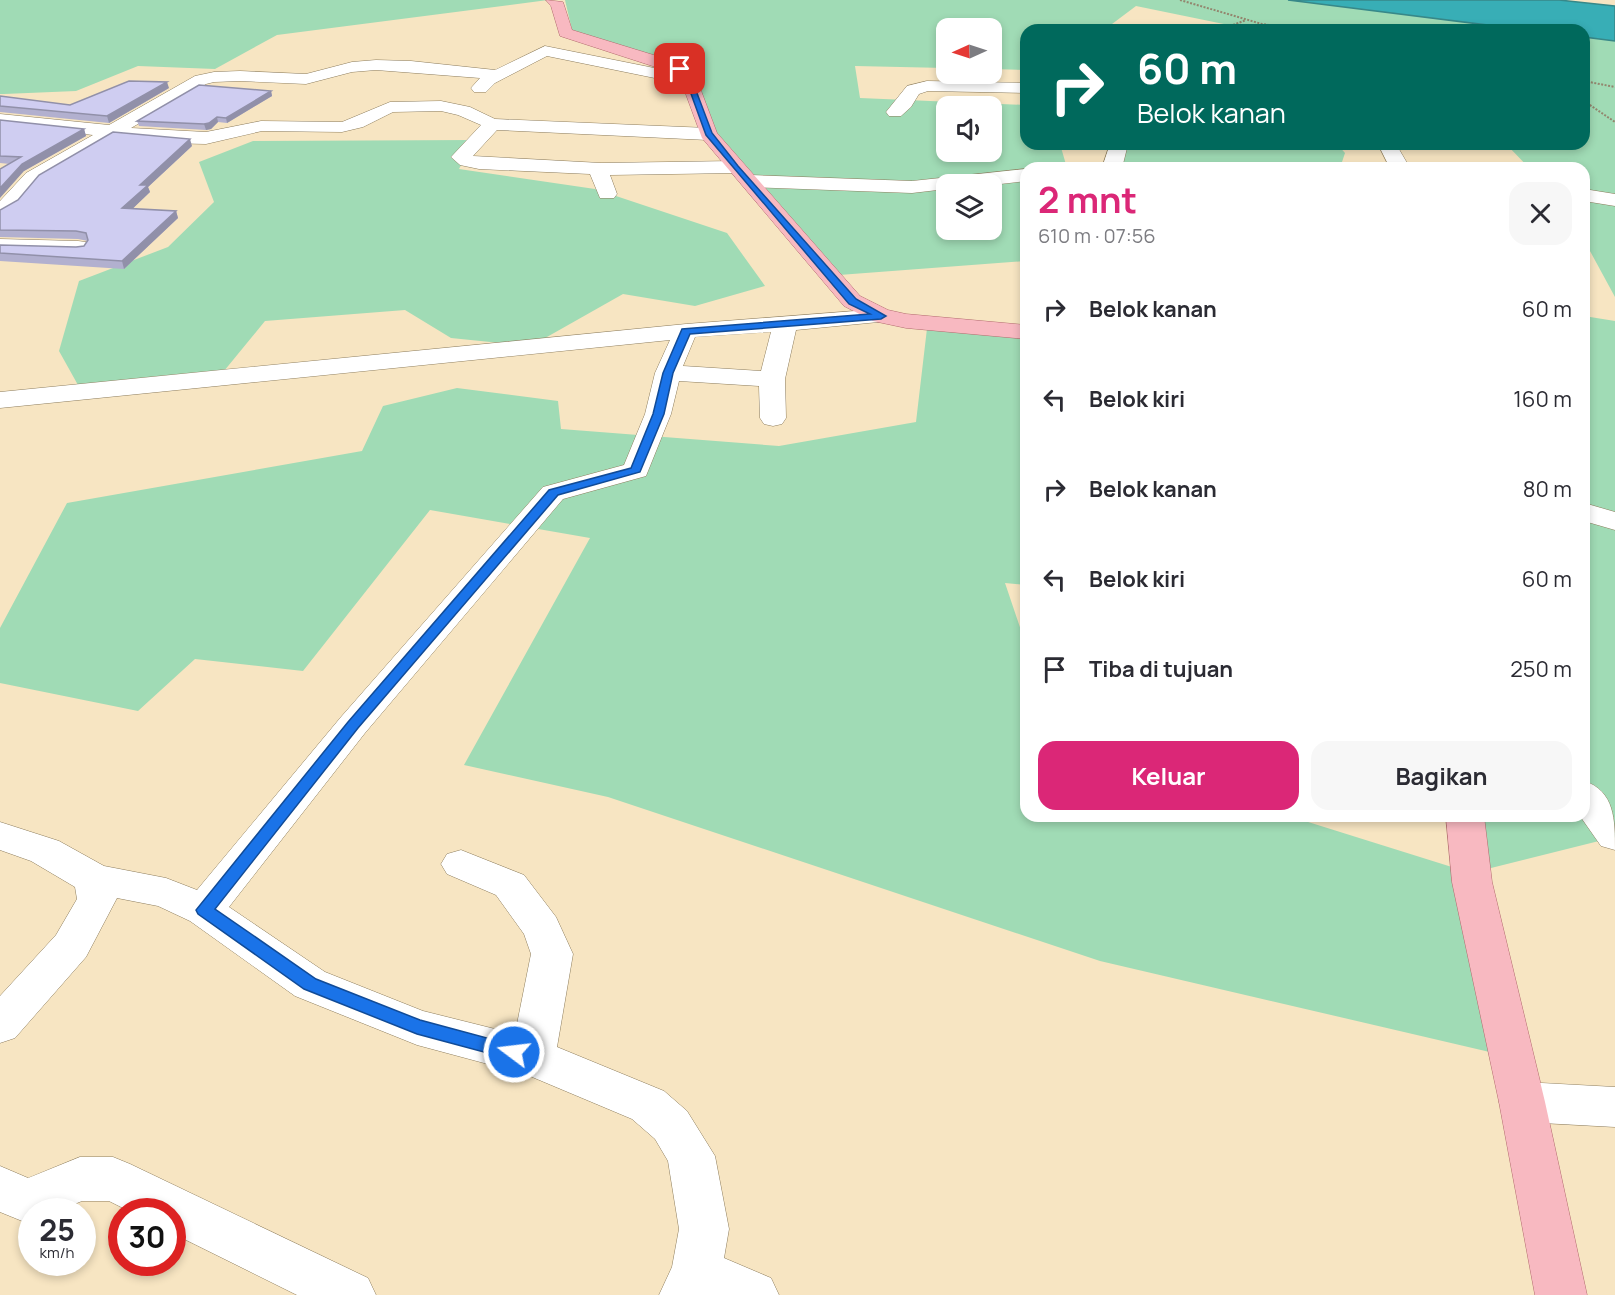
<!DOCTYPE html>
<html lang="id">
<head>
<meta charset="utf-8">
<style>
	:root { --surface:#fff; --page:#f7f7f7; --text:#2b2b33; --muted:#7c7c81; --accent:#db2777 }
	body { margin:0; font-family:Manrope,sans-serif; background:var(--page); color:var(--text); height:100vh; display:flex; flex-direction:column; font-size:22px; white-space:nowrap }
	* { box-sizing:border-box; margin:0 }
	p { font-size:20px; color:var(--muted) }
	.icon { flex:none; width:33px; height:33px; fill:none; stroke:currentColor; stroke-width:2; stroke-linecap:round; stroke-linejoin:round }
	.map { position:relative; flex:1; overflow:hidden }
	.drawer { position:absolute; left:1020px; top:162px; width:570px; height:660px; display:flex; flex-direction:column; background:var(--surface); border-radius:18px; box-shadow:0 3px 9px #0003 }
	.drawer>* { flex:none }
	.hud { position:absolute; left:1020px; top:24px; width:570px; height:126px; border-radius:18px; box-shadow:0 3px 9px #0003; background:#00695c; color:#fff; overflow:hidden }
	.needle { width:39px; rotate:267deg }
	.controls { position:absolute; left:936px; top:18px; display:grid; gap:12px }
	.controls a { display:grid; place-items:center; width:66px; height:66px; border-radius:12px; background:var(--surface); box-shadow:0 3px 9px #0003; font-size:30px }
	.speed { position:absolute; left:18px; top:1198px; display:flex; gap:12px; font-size:30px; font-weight:700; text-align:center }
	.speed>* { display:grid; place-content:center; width:78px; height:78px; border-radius:50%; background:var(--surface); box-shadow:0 3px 9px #0003; line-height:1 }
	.speed small { font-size:15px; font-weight:400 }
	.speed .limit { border:9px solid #d22; background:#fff; color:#111 }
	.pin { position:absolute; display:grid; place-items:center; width:51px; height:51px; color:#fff; margin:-26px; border-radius:12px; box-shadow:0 3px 9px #0006 }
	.me { position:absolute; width:66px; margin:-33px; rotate:285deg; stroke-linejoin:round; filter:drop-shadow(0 0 4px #0008) }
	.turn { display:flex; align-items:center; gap:21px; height:126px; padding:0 18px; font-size:27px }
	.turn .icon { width:78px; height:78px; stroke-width:2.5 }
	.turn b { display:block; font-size:42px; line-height:51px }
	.round { display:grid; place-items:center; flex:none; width:63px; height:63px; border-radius:18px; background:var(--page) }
	.summary { display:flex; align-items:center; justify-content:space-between; height:102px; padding:0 18px }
	h1 { font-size:36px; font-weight:700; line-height:45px; color:var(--accent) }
	.primary-button { display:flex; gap:12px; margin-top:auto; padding:12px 18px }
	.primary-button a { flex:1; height:69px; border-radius:18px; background:var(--accent); color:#fff; font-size:24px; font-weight:700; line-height:69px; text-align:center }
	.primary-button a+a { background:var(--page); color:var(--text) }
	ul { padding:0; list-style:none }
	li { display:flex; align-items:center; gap:18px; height:90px; padding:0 18px }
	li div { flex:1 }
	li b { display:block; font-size:22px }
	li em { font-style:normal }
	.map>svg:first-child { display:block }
	.green { fill:#a0dbb5; fill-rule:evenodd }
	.water { fill:#38aeb6; stroke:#378889; stroke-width:1.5 }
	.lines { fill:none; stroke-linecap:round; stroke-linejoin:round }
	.minor-casing { stroke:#8d7d5d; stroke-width:1 }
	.major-casing { stroke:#b26a6e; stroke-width:1 }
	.path { stroke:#93866e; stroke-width:2; stroke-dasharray:2 1.5; stroke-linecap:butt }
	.minor { fill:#fff; fill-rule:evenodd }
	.major { fill:#f8b9c1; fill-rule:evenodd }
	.wall { fill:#b2b0cf }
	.shaded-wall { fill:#9190a9 }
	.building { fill:#cfcdf1; stroke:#9190a9; stroke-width:1.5 }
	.route { fill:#1a73e8; stroke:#114b97; stroke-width:1.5 }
</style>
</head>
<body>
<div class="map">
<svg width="1615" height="1295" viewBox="0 0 1615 1295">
	<rect width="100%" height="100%" fill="#f7e5c2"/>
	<!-- green -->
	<g class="green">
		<polygon points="0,0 548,0 277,35 215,69 138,66 76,91 4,94 0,94"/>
		<path d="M565,0H1288L1527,30H1253L1136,6L1104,30H1026V70L992,69V28H946V68L855,66L860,98L1026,105V144H1060L1067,168H1026V261L839,275L722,144L685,70L572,30ZM946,106H992V152H946ZM946,184H992V230H946Z"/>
		<polygon points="1584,37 1615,41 1615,297 1584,240 1584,168 1529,168 1506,144 1584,144"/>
		<polygon points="474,140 459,169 595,189 727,233 765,286 695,306 623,294 531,346 451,338 405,310 265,321 224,371 83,394 59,351 79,281 168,247 214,202 199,162 253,141"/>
		<polygon points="1114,144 1337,144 1345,153 1340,168 1125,168 1107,153"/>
		<polygon points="1584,316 1615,321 1615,837 1471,873 1511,1057 1100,961 608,797 464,765 590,538 430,510 303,671 195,659 138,711 0,683 0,628 67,503 362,451 383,406 457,388 558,401 561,429 779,446 916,422 928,320 1026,332 1026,585 1005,583 1026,645 1026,816 1289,816 1471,873 1468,816 1584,816"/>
	</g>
	<!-- water -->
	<polygon class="water" points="1288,0 1559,0 1615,6 1615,41 1584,37 1584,30 1527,30"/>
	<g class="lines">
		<defs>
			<g id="minor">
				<polygon points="545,46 689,75 697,80 689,85 547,56 495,83 486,92 474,92 471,88 480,78 376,70 352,72 306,84 240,81 214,82 206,84 131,128 206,132 261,121 342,122 390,102 441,101 470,107 495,119 708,128 714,130 717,134 714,138 708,140 497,130 473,156 601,163 735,161 742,163 745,167 742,171 735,173 610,175 617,194 614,198 600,198 590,174 479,169 460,165 451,157 481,125 458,115 441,111 393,112 363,127 342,132 262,131 206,144 166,143 115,137 40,181 19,206 0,216 0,201 26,173 93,135 0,124 0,114 109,125 195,76 214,72 240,71 306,74 352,62 376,60 411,61 495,70"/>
				<polygon points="927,81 1026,83 1026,93 928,91 919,94 911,107 901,116 889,116 886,112 907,86"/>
				<polygon points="1110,144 1128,144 1122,168 1102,168"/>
				<polygon points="1378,144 1396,144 1410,168 1390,168"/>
				<polygon points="1026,169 1026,181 992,185 946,184 946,189 912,193 750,187 743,185 740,181 743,177 750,175 912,181"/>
				<polygon points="1584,189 1615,194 1615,206 1584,201"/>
				<polygon points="0,239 78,241 86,242 89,247 86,252 78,253 0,251"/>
				<path d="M881,309L889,311L893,316L889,321L796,330L785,379L786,418L782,424L773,426L764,424L760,418L759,386L679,381L671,414L646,476L563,499L365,733L229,907L325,972L423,1011L515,1034L531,954L524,934L496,895L447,874L441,864L447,854L461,850L524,875L556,917L573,954L557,1047L664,1091L687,1111L715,1156L729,1229L724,1258L771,1278L779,1295H659L672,1267L679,1229L668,1161L655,1139L632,1119L525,1074L417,1045L295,996L190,921L158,906L117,898L86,957L15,1038L0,1043V996L56,935L77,899L75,887L31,861L0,850V822L59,841L104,866L166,878L197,890L341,717L543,487L624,465L645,414L655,373L670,340L0,408V392L686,324ZM771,332L761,371L683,366L695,337Z"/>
				<polygon points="1584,503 1615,512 1615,530 1584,521"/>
				<path d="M1584,781C1615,791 1615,820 1615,850L1601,846L1580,816H1584Z"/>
				<polygon points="1522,1082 1615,1087 1615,1127 1522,1122 1506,1116 1499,1102 1506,1088"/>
				<polygon points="80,1157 113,1157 130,1164 368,1278 376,1295 297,1295 172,1233 172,1212 131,1212 109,1201 82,1201 55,1212 32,1212 32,1221 27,1223 0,1212 0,1166 28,1178"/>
			</g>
			<g id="major">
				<polygon points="546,0 563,2 572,30 686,65 697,80 717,133 860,296 888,310 906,314 1026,325 1026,339 906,328 873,321 844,306 702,138 681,81 674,73 560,36 551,6"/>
				<polygon points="1446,816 1484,816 1492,882 1545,1102 1587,1295 1535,1295 1499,1102 1452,882"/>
			</g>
		</defs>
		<!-- minor casing -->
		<use href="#minor" class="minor-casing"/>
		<!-- major casing -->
		<use href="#major" class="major-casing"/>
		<!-- path -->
		<g class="path">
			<polyline points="1180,0 1262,24 1302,30"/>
			<polyline points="1220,30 1246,20"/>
			<polyline points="1584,81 1615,87"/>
			<polyline points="1584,101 1615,122"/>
		</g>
		<!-- minor -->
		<use href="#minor" class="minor"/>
		<!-- major -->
		<use href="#major" class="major"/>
	</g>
	<!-- wall -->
	<g class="wall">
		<polygon points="169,88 109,123 0,112 0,96 70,105"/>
		<polygon points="271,91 272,96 227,123 218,122 211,129 206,130 139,126 137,121"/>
		<polygon points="0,120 84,129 86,136 24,171 10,164 0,163"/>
		<polygon points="192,146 148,187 150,192 132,209 176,211 178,218 124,269 0,261 0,245 76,247 84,246 88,241 78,239 0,237 0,210"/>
	</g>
	<!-- shaded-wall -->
	<g class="shaded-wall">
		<polygon points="167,82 169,88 109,123 107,116"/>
		<polygon points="271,91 272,96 227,123 226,118"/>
		<polygon points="217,117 218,122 211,129 206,130 204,124"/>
		<polygon points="84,129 86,136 24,171 0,198 0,188 22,164"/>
		<polygon points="190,139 192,146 148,187 150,192 125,216 122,208 140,185"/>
		<polygon points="176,211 178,218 124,269 122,261"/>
	</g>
	<!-- building -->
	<g class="building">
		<polygon points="129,81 167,82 107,116 0,106 0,96 70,105"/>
		<polygon points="199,85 271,91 226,118 217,117 209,123 204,124 137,121"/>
		<polygon points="0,120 84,129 22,164 0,188 0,169 21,157 0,156"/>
		<polygon points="113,132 190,139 140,185 148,185 122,208 176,211 122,261 0,253 0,245 76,247 84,246 88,240 86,233 76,231 0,230 0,210 18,200 39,175"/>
	</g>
	<!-- route -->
	<polygon class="route" points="680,67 692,80 712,133 738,166 856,299 886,316 881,319 690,334 673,373 664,414 640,472 558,495 358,728 215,909 316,979 420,1020 520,1047 523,1052 520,1058 514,1060 417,1034 304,989 198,914 196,910 348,722 549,490 631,468 653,414 663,373 682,329 870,314 849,304 706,135 686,80 676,69"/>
</svg>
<div class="controls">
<a><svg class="needle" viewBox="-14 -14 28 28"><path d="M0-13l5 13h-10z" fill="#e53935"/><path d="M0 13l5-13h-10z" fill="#7c7c81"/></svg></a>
<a><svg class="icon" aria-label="sound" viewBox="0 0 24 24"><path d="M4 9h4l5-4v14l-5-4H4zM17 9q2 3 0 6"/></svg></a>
<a><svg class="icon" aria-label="layers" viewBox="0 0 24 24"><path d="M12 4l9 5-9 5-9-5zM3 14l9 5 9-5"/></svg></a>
</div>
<div class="speed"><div>25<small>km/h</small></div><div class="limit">30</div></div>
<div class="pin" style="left:680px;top:69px;background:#d93025"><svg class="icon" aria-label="arrive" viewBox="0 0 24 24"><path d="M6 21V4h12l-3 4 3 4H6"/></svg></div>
<svg class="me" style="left:514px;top:1052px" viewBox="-20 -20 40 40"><circle r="17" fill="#1a73e8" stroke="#fff" stroke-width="3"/><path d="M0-11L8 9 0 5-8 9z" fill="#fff"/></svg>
<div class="hud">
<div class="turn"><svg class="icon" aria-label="right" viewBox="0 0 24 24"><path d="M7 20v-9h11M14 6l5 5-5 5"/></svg><div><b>60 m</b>Belok kanan</div></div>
</div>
<section class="drawer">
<div class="summary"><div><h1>2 mnt</h1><p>610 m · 07:56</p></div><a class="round"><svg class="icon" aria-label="close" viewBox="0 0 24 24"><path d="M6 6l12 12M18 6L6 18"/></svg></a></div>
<ul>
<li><svg class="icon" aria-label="right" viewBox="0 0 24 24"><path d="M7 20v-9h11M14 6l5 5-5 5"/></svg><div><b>Belok kanan</b></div><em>60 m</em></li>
<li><svg class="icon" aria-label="left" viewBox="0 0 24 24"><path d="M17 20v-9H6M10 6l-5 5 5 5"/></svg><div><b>Belok kiri</b></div><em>160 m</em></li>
<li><svg class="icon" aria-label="right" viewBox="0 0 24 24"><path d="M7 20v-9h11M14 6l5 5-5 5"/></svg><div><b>Belok kanan</b></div><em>80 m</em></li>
<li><svg class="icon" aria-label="left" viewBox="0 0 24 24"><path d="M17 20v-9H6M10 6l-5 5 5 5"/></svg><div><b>Belok kiri</b></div><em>60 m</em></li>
<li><svg class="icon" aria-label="arrive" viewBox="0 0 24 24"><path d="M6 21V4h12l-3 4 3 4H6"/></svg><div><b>Tiba di tujuan</b></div><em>250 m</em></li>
</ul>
<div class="primary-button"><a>Keluar</a><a>Bagikan</a></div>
</section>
</div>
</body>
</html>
